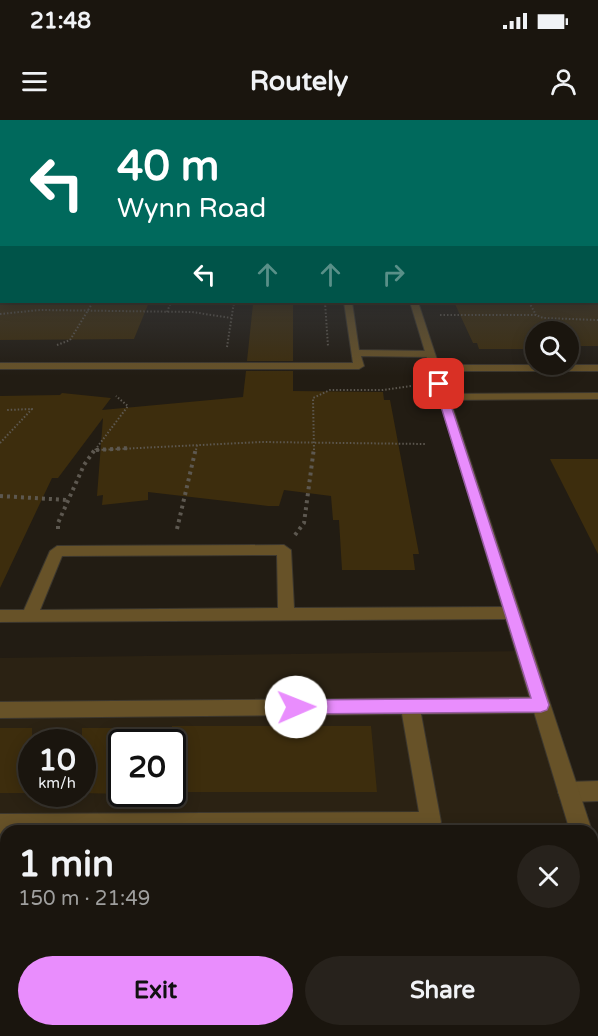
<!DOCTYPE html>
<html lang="en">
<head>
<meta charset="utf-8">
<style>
	:root { --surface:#1a150e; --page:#27221c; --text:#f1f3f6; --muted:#9f9f9e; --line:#38342e; --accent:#e98dfd }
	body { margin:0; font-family:"Varela Round",sans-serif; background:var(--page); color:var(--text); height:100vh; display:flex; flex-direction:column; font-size:22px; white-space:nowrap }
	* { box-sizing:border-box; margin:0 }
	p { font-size:20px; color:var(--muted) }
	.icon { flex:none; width:33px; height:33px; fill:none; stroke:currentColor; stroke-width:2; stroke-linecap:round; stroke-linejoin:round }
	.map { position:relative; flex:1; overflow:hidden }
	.details { position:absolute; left:0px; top:705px; width:598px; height:212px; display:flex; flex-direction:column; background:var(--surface); border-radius:18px 18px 0 0; box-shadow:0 3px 15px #0003,0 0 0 2px var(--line) }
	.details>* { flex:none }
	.hud { position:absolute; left:0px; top:0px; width:598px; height:183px; box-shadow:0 3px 15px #0003,0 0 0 2px var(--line); background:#00695c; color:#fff; overflow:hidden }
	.buttons { position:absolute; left:525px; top:201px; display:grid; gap:12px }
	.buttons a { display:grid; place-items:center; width:54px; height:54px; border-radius:50%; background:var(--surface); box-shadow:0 3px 15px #0003,0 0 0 2px var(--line); font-size:30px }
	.speed { position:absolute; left:18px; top:609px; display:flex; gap:12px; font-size:30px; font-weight:700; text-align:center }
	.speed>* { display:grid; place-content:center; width:78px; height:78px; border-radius:50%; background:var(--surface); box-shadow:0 3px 15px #0003,0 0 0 2px var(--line); line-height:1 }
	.speed small { font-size:15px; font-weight:400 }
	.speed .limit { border:3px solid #111; border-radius:9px; background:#fff; color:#111 }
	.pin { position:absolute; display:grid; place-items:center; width:51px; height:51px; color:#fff; margin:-26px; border-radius:12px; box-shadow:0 3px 9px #0006 }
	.me { position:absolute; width:66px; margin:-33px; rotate:89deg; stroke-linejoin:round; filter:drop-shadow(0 0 4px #0008) }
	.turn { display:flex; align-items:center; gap:21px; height:126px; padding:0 18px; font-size:27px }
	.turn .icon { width:78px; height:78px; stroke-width:2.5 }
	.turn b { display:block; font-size:42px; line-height:51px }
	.lanes { display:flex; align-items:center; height:57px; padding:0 18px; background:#0003; justify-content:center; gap:30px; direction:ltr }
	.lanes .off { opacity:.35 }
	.round { display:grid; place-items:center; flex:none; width:63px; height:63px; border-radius:32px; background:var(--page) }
	.overview { display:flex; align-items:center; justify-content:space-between; height:102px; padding:0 18px }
	h1 { font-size:36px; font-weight:700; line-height:45px }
	.action { display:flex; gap:12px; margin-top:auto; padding:12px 18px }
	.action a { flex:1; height:69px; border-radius:36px; background:var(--accent); color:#111; font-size:24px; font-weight:700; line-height:69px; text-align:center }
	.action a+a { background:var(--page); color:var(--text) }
	.status { display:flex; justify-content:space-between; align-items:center; height:42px; padding:0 30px; background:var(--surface); direction:ltr }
	.status svg { height:16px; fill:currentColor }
	header { display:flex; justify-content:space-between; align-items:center; height:78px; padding:0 18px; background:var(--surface); font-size:27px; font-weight:700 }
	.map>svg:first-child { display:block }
	.built { fill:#2b2213; fill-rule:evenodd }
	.building { fill:#3d2d0d }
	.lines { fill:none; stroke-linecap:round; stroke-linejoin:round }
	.service-casing { stroke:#3c372e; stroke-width:2 }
	.tertiary-casing { stroke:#3c372e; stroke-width:2 }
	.path-far2 { stroke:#5d5850; stroke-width:2; stroke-dasharray:1.5 2; stroke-linecap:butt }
	.path-far1 { stroke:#5d5850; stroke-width:4; stroke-dasharray:3 4; stroke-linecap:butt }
	.path { stroke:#5d5850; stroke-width:6; stroke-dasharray:4.5 7; stroke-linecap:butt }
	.service { fill:#675228; fill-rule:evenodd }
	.tertiary { fill:#675228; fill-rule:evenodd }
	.route { fill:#e98dfd; stroke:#975ca4; stroke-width:1.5 }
</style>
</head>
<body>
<div class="status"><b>21:48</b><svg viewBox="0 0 49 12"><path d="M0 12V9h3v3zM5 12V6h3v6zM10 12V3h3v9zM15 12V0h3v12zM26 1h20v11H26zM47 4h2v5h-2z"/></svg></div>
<header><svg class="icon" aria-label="menu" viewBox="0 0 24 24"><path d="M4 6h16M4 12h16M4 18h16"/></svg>Routely<svg class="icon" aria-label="person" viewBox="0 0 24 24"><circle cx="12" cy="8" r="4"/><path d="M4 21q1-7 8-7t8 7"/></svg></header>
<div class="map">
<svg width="598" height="916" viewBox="0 0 598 916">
	<rect width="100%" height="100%" fill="#221c13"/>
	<!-- built -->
	<path class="built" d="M524,531L581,711H6V910H592L593,748L598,766V916H0V538ZM32,622H82V674H32ZM122,622H172V674H122Z"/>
	<!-- building -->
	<g class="building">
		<polygon points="0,182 149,182 134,219 0,220"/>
		<polygon points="463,182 598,182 598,226 568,226 568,212 536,212 536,226 526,226 527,229 479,229 477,223 473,223 455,184 464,184"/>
		<polygon points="253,184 293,184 293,241 247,241"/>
		<polygon points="246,251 293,251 293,271 383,272 384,280 390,280 419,434 413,434 415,450 342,450 339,400 333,400 331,376 284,370 279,386 268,386 148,372 148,380 102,385 103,375 97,376 103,298 58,358 52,358 0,468 0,276 60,275 62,273 111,278 102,290 243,277"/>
		<polygon points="550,339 598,339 598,434"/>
		<polygon points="172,606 371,606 377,672 172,672"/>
		<rect x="0" y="608" width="32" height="65"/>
		<polygon points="82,608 122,608 122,674 82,673"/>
	</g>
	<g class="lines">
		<defs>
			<g id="service">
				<polygon points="344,182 352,182 359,230 430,231 435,234 430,237 361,236 364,246 359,249 0,249 0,243 353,243"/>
				<polygon points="598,245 598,251 434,251 429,248 434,245"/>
				<polygon points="598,273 598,279 443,280 438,277 443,274"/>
				<path d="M284,425L291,430L294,488L512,487L518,489L520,493L518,497L512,499L0,502V490H24L50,431L57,426ZM277,435L278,488L40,490L62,436Z"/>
				<polygon points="541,577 547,579 550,585 547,591 541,593 421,594 441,702 438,709 434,711 6,711 6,714 0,714 0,694 419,692 402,594 0,598 0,582"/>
				<polygon points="598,661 598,681 568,682 561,679 558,672 561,665 568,662"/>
			</g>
			<g id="tertiary">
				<polygon points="410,182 418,182 592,711 570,711"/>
				<polygon points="592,737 598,739 598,777 592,775"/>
			</g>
		</defs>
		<!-- service casing -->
		<use href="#service" class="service-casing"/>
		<!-- tertiary casing -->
		<use href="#tertiary" class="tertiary-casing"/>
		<!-- path-far2 -->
		<g class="path-far2">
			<polyline points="0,158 2,156"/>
			<polyline points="325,182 328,226"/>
			<polyline points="529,182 536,195"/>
			<polyline points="167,192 171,182"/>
			<polyline points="0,194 40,190 192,192 231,198"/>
			<polyline points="440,195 536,195 543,198 598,200"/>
			<polyline points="57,225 70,220 93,182"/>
			<polyline points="227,227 234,182"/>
			<polyline points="0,323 32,289 7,290"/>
			<polyline points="95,330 128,286 116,276"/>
			<polyline points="98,330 262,322 426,324"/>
			<polyline points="196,330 197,325"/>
			<polyline points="314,330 313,278 330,270 383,270 411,266"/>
		</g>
		<!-- path-far1 -->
		<g class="path-far1">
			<polyline points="96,330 130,328"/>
			<polyline points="0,376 67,380"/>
			<polyline points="58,409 58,403 84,345 96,328"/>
			<polyline points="177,409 196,328"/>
			<polyline points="295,415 304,403 314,328"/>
		</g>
		<!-- path -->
		<polyline class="path" points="0,735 6,735"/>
		<!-- service -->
		<use href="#service" class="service"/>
		<!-- tertiary -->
		<use href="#tertiary" class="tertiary"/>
	</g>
	<!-- sky -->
	<linearGradient id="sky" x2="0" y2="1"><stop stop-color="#130f0a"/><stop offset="0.5" stop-color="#3e4044"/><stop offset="1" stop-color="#3e4044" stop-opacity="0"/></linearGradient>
	<rect width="598" height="256" fill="url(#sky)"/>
	<!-- route -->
	<polygon class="route" points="436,262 444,264 549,585 547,590 541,592 296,594 291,592 288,587 291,582 296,580 531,578 434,264"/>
</svg>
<div class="buttons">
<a><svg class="icon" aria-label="search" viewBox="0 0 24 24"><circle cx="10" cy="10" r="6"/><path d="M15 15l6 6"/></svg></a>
</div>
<div class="speed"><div>10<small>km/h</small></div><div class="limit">20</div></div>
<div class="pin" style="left:439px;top:264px;background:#d93025"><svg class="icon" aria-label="arrive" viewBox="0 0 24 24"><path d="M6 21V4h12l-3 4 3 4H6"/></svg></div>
<svg class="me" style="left:296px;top:587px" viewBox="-20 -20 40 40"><circle r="19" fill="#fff"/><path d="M0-13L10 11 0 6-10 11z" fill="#e98dfd"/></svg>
<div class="hud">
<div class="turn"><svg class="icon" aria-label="left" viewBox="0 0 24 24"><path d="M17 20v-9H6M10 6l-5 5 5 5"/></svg><div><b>40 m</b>Wynn Road</div></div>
<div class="lanes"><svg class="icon" aria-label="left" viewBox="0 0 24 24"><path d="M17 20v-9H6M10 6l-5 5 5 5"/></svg><svg class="icon off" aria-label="ahead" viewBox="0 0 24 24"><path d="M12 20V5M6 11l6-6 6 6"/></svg><svg class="icon off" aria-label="ahead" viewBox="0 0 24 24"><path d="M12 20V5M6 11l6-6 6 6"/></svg><svg class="icon off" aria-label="right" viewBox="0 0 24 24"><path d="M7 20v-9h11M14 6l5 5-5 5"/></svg></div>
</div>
<section class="details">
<div class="overview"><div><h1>1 min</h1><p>150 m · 21:49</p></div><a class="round"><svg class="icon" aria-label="close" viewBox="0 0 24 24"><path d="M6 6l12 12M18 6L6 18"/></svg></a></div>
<div class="action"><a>Exit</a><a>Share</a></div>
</section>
</div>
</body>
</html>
